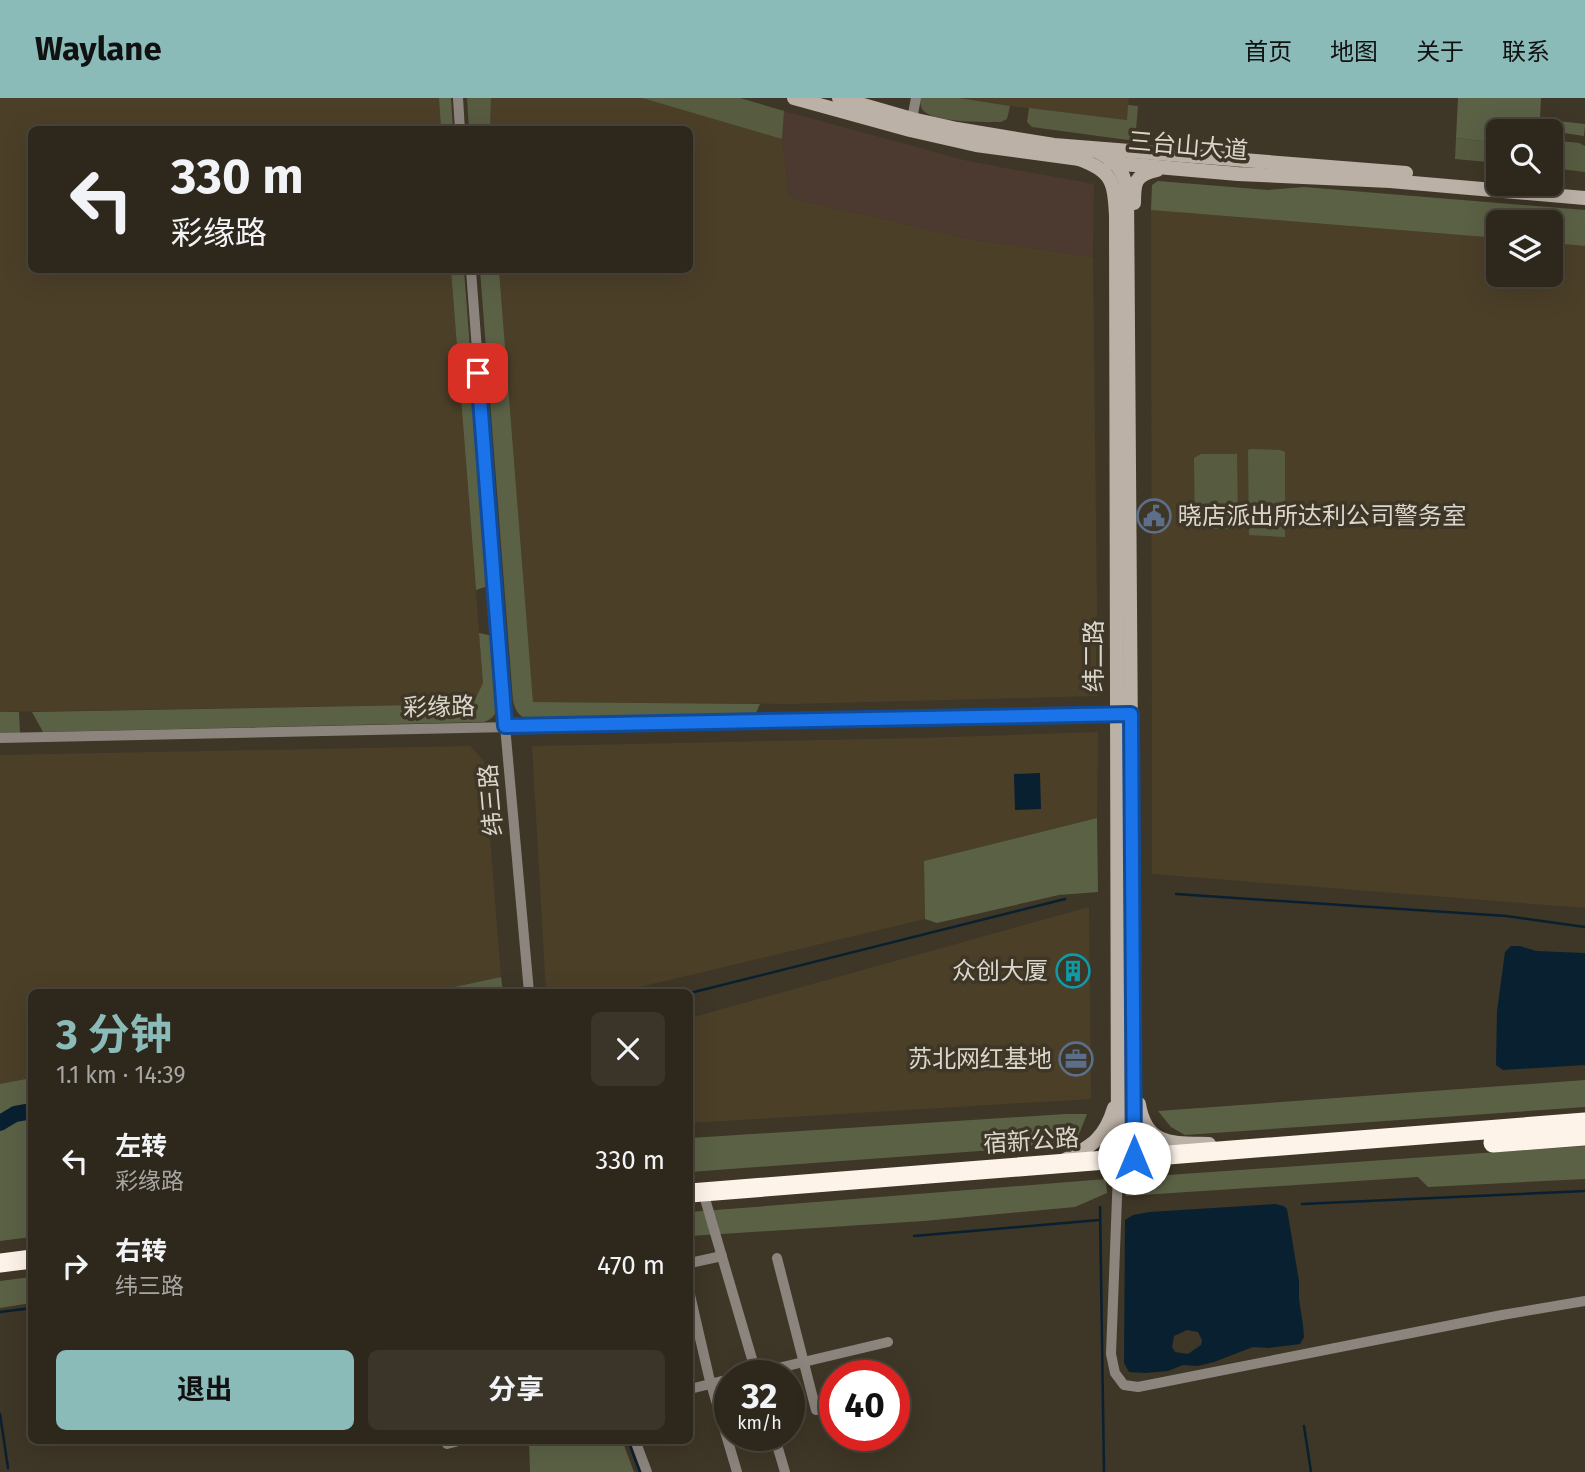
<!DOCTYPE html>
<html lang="zh">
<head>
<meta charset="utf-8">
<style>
	:root { --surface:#2e281c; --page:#3a3429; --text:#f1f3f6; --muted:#a7a6a3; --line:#49443b; --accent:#8bbbb9 }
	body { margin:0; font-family:"Fira Sans","Noto Sans SC",sans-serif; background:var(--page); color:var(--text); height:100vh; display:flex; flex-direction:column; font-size:26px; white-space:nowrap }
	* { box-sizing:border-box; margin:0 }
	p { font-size:23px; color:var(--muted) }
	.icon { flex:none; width:38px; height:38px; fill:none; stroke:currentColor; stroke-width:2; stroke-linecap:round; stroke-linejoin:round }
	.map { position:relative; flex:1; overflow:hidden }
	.sheet { position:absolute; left:28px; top:891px; width:665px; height:455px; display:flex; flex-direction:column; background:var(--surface); border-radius:10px; box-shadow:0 7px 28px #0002,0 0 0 2px var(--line) }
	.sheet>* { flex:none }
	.hud { position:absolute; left:28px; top:28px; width:665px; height:147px; border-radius:10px; box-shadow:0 7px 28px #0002,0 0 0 2px var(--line); background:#2e281c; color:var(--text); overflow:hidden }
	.fabs { position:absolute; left:1486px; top:21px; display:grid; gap:14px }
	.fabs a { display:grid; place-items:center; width:77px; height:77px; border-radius:10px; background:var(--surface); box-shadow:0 7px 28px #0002,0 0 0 2px var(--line); font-size:35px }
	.speed { position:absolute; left:714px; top:1262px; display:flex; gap:14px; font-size:35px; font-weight:700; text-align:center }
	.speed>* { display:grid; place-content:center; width:91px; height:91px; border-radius:50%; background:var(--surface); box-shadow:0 7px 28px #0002,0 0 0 2px var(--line); line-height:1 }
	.speed small { font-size:18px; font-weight:400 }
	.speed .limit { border:10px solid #d22; background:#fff; color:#111 }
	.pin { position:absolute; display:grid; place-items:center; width:60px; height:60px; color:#fff; margin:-30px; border-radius:14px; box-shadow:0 4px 10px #0006 }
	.me { position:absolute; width:77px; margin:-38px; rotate:0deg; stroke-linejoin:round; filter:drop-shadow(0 0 5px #0008) }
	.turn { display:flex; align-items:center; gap:24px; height:147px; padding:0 28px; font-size:32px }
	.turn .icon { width:91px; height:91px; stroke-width:2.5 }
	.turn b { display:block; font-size:49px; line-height:60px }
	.round { display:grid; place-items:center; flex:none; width:74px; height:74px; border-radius:10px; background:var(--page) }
	.headline { display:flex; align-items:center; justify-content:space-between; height:119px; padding:0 28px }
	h1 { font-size:42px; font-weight:700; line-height:52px; color:var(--accent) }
	.button { display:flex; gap:14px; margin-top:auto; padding:14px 28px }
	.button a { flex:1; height:80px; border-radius:10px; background:var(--accent); color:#111; font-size:28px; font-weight:700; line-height:80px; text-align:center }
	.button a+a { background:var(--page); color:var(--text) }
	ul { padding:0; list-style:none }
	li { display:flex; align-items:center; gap:21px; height:105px; padding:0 28px }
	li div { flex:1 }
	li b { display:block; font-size:26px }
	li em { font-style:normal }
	header { display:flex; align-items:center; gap:42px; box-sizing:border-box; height:98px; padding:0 35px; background:var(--accent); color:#111 }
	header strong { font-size:33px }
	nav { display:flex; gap:38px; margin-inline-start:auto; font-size:24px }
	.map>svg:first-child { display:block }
	.commercial { fill:#4c3a31 }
	.built { fill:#4b3f28 }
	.green { fill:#575c41 }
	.forest { fill:#5b6145 }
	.water { fill:#092031; fill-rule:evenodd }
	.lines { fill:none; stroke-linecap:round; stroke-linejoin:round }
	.stream { stroke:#092031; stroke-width:2.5 }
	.river { stroke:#092031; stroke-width:16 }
	.street { stroke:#8c857e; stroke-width:10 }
	.secondary { stroke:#bbb1a6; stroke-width:14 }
	.highway { stroke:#fdf3e9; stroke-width:19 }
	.route-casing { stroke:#114b97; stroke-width:18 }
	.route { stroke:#1a73e8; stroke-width:12 }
	.labels { text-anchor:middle; stroke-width:7; stroke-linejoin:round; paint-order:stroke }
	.street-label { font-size:24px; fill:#dbd6cc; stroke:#3e3626 }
	.poi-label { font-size:24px; fill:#dbd6cc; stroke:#3e3626; text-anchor:end }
</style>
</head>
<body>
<header>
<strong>Waylane</strong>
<nav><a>首页</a><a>地图</a><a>关于</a><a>联系</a></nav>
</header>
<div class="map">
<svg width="1585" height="1374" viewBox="0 0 1585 1374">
	<rect width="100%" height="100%" fill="#3e3626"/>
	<!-- commercial -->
	<polygon class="commercial" points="784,13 968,63 1094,86 1093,159 969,141 808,104 789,98 782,41"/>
	<!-- built -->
	<g class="built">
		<polygon points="0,0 439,0 441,31 32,32 32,172 451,172 483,585 474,606 0,614"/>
		<polygon points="491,0 642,0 782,41 789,98 808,104 969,141 1093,159 1098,598 795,606 533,604 499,172 690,172 690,32 490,32"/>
		<polygon points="959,0 1129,0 1127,22 1010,8"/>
		<polygon points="1151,112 1498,140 1498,177 1550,177 1551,145 1585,148 1585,810 1152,776"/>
		<polygon points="1098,634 1097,720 924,763 925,821 619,894 546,894 532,648 919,640"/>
		<polygon points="470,648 484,663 501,879 431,894 32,894 31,980 0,986 0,657"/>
		<polygon points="1089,809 1091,1001 690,1025 690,920"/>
	</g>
	<!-- green -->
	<g class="green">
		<polygon points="467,0 491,0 490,31 469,31"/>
		<polygon points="642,0 740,0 784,13 782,41"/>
		<path d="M921,0H959L1010,8L1007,21L1001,24C986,24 930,25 922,11C920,7 920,4 921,0Z"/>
		<polygon points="1128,7 1138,8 1135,43 1032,29 1027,24 1029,10 1127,22"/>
		<polygon points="1456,40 1498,45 1498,65 1455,61"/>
		<polygon points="1551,42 1579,45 1585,48 1585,74 1551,70"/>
		<polygon points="1251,351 1280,352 1285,354 1285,439 1249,437 1248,352"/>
		<polygon points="1201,356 1237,356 1238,431 1198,431 1195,428 1194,360"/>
	</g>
	<!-- forest -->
	<g class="forest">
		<polygon points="439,0 451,0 453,31 441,31"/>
		<polygon points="1458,0 1541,0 1540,21 1585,26 1584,38 1550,33 1498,33 1498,45 1456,40"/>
		<polygon points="1158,83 1268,92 1304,89 1585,112 1585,148 1551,145 1550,124 1498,124 1498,140 1151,112 1152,87"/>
		<polygon points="451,172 464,172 488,488 476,492"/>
		<path d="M480,172H499L533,604L760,606L757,613L751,618L530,622C519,618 516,615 513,603Z"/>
		<path d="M479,535L493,538C494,556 502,598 496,613C494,619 490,622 484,624L43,634L32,614L473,606L483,585Z"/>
		<polygon points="0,614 19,614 20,635 0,636"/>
		<polygon points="1097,720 1098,794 1059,797 937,825 925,821 924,763"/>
		<polygon points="501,879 503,894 431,894"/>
		<polygon points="31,980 31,1139 0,1143 0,986"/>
		<polygon points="1585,982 1585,1009 1185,1037 1171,1029 1158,1013"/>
		<polygon points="1065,1016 1087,1016 1075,1046 690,1074 690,1040"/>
		<polygon points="1585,1048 1585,1081 1428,1089 1418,1079 1126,1098 1125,1080"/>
		<polygon points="1106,1081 1107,1095 1075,1109 924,1123 690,1138 690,1114"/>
		<polygon points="31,1179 31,1205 0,1210 0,1183"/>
		<polygon points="538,1342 622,1342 634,1374 530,1374 529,1344"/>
	</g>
	<!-- water -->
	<g class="water">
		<polygon points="1040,675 1041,711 1015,712 1014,676"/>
		<polygon points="1511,848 1520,848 1536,853 1585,855 1585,967 1503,972 1496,967 1497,913 1505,854"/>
		<path d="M1275,1106L1284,1108L1287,1111L1299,1183V1201L1303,1227L1304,1239L1300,1246L1269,1250L1253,1249L1214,1264L1198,1268L1183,1267L1168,1273L1145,1275L1129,1274L1124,1265L1125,1122L1133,1117L1150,1114ZM1187,1232L1198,1234L1202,1242L1201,1247L1188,1256L1175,1254L1172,1249L1174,1238Z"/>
	</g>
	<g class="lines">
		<!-- stream -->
		<g class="stream">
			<polyline points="1176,796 1506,818 1585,829"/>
			<polyline points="690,895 1065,801"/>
			<polyline points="1302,1106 1585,1093"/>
			<polyline points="1100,1109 1104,1374"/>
			<polyline points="914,1138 1099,1122"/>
			<polyline points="0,1214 32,1210"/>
			<polyline points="0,1316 8,1370"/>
			<polyline points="1304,1328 1311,1374"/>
			<polyline points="628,1342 640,1374"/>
		</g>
		<!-- river -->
		<polyline class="river" points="0,1025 15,1016 32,1013"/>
		<!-- street -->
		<g class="street">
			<polyline points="458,0 460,32"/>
			<polyline points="912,21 916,0"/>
			<polyline points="471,172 505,628 529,894"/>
			<polyline points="0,640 1124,616"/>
			<polyline points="1118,1074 1111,1256 1115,1275 1124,1287 1138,1289 1502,1217 1585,1203"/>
			<polyline points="703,1094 757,1278"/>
			<polyline points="777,1160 816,1312"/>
			<polyline points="690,1165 722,1158"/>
			<polyline points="690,1197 709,1279 737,1374"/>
			<polyline points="745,1278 888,1244"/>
			<polyline points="690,1291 730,1281"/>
			<polyline points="774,1337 785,1374"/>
			<polyline points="635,1342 647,1374"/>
			<polyline points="447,1346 463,1342"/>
		</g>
		<!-- secondary -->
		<g class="secondary">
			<polyline points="794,0 910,32 976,47 1087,62"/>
			<polyline points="839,0 912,21 957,31 1054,47 1406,75"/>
			<path d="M1090,50C1112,60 1123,68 1127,92L1134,1060"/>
			<path d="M1079,61C1112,73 1114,83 1116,117L1118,1074"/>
			<polyline points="1111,65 1238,76 1390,83 1585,100"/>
			<path d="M1134,105C1134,84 1135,77 1157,72"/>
			<path d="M1139,1006C1146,1049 1174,1045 1209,1046"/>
			<path d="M1065,1062C1092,1048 1105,1040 1114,1010"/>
		</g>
		<!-- highway -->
		<g class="highway">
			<polyline points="1493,1045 1585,1038"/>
			<polyline points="690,1095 1585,1024"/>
			<polyline points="0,1165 32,1161"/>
		</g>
	</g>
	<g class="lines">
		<defs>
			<polyline id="route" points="478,275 505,628 1131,616 1134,1060"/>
		</defs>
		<!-- route casing -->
		<use href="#route" class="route-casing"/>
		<!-- route -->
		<use href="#route" class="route"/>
	</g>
	<!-- icons -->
	<defs>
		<symbol id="civic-ring" viewBox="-11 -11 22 22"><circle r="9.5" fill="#3e3626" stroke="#5c6f8a" stroke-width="1.5"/><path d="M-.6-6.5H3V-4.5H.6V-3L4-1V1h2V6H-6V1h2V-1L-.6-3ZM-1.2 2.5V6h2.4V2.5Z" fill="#5c6f8a"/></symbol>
		<symbol id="building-ring" viewBox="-11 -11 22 22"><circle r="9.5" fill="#3e3626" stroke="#0f9aa8" stroke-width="1.5"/><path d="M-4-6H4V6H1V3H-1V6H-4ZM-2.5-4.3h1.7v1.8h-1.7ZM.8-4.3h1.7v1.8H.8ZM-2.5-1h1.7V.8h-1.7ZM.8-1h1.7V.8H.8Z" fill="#0f9aa8"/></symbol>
		<symbol id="office-ring" viewBox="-11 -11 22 22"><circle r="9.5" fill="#3e3626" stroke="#5c6f8a" stroke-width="1.5"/><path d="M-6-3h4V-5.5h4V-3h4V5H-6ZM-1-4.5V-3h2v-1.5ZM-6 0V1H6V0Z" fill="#5c6f8a"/></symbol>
	</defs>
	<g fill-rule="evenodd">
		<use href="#civic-ring" x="1135" y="399" width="38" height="38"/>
		<use href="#building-ring" x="1054" y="854" width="38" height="38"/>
		<use href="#office-ring" x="1057" y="942" width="38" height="38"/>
	</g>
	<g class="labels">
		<!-- street labels -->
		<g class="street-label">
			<text transform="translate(1188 48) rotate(5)" y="8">三台山大道</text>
			<text transform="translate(1094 558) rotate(-90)" y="8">纬二路</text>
			<text transform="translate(439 609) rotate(-1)" y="8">彩缘路</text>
			<text transform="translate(491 702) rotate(-95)" y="8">纬三路</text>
			<text transform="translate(1031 1043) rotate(-4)" y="8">宿新公路</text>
		</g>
		<!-- poi labels -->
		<g class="poi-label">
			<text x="1178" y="426" text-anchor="start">晓店派出所达利公司警务室</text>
			<text x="1048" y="881">众创大厦</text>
			<text x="1052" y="969">苏北网红基地</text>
		</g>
	</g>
</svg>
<div class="fabs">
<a><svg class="icon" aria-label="search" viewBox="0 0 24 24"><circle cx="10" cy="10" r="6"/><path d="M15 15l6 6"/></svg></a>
<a><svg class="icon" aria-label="layers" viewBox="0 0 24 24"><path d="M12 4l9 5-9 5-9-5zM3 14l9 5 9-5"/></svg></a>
</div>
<div class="speed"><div>32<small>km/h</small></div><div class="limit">40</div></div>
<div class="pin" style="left:478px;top:275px;background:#d93025"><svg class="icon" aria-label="arrive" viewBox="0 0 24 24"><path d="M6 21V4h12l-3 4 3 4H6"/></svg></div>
<svg class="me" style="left:1134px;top:1060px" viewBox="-20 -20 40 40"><circle r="19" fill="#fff"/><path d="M0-13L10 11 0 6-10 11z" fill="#1a73e8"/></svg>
<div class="hud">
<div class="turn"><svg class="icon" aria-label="left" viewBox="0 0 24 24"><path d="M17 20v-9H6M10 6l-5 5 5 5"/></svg><div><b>330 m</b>彩缘路</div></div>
</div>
<section class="sheet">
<div class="headline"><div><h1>3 分钟</h1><p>1.1 km · 14:39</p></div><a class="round"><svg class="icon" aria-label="close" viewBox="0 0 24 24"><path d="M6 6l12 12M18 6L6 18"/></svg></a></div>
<ul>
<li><svg class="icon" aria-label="left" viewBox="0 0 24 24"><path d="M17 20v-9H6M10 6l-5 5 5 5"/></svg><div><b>左转</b><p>彩缘路</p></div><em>330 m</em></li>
<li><svg class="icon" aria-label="right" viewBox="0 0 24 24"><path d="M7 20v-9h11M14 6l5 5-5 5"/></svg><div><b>右转</b><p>纬三路</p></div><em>470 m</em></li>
</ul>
<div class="button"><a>退出</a><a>分享</a></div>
</section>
</div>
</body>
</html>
